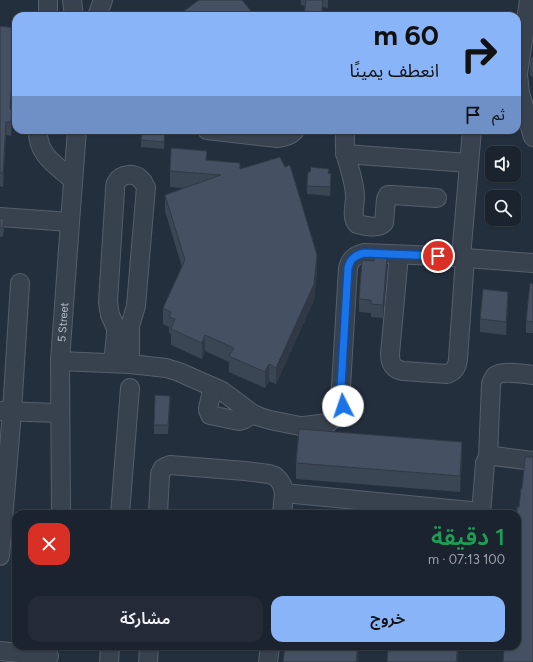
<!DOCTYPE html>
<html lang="ar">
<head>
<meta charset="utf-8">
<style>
	:root { --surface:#1b232e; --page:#242b36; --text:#f1f3f6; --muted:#a0a4aa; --line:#39404a; --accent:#8ab4f8 }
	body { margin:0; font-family:Figtree,"Noto Sans Arabic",sans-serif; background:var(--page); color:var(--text); direction:rtl; height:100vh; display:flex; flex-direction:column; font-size:15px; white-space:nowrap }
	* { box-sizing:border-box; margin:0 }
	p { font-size:13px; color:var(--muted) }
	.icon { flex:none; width:22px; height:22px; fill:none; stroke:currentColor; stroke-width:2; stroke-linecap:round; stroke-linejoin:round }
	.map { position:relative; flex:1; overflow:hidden; direction:ltr }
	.sheet { position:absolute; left:12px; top:510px; width:509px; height:140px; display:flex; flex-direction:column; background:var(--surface); border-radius:12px; box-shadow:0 1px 3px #0004,0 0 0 1px var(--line); direction:rtl }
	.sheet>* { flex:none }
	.guide { position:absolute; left:12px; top:12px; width:509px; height:122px; border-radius:12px; box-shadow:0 1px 3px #0004,0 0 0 1px var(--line); direction:rtl; background:#8ab4f8; color:#111; overflow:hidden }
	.buttons { position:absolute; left:485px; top:146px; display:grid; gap:8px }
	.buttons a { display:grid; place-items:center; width:36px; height:36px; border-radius:8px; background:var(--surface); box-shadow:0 1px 3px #0004,0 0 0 1px var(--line); font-size:20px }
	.pin { position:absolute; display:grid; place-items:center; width:34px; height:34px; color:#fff; margin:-17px; border:2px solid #fff; border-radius:50%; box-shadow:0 1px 4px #0007 }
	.me { position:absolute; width:44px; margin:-22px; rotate:356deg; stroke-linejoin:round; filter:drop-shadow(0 0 3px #0008) }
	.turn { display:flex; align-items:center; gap:14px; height:84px; padding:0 16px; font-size:18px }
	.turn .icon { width:52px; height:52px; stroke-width:2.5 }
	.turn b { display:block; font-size:28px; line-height:34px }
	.then { display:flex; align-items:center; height:38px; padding:0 16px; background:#0003; gap:8px; font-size:15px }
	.round { display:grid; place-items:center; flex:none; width:42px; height:42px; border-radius:12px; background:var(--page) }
	.overview { display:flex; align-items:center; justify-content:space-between; height:68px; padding:0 16px }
	h1 { font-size:24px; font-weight:600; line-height:30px; color:#1e9e55 }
	.primary-button { display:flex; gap:8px; margin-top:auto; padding:8px 16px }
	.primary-button a { flex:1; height:46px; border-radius:12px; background:var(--accent); color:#111; font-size:16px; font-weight:600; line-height:46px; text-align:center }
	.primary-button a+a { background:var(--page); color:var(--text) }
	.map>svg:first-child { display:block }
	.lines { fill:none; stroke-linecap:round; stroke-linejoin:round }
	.minor-casing { stroke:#565f6c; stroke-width:20 }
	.minor { stroke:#38414e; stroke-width:18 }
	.wall { fill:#3b4654 }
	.shaded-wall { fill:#303945 }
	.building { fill:#455162; stroke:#303945 }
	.route-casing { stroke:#114b97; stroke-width:10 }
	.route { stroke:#1a73e8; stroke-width:7 }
	.labels { text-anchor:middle; stroke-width:3; stroke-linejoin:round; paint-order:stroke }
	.street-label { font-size:11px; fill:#b4bcc9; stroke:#1d2633 }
</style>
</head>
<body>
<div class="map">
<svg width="533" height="662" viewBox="0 0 533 662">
	<rect width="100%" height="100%" fill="#242f3e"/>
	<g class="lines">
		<defs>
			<g id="minor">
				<polyline points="48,0 48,16"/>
				<polyline points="72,0 74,16"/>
				<polyline points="529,0 518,74 520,93 533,137"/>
				<polyline points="97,16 103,0"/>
				<path d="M38,130C37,155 56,165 73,180"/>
				<path d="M207,130L277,138C284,137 290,136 295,130"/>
				<path d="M345,130C345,138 344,147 346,155C349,169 355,182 355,197C355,205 351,217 357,224C365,226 378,229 384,223L386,199L388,195H392L437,198"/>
				<polyline points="345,154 469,163"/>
				<polyline points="0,217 70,222"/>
				<path d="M399,255L390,354C390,364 393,369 403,371L447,374C455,371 457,367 458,359L465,258"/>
				<polyline points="461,257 472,130"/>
				<polyline points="60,361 130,364 166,368 179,372 222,391 253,414 260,417 270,420 315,429"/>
				<path d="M113,363L116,334V328L110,315L108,302L115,190C115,188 115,185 116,183C121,173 136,172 142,181C144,182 144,185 146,187L136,306L130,326V364"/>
				<polyline points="213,387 208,408 208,410 210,415 239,421 243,420 253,414"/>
				<polyline points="0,411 60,413"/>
				<path d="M304,426L328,423L334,418L336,413L341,387L348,268C350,259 355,255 364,253L438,256L533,263"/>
				<path d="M488,457L491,384C492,381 493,378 495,376C503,370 524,374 533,375"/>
				<polyline points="284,493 481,512"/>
				<path id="s1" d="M61,514L60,361L70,222L77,130"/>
				<polyline points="120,514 130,388"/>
				<polyline points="158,514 160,474 163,468 170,465 245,471 269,474 275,476 279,480 282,485 284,493 282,514"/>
				<polyline points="481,514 485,463 488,457 494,456 533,461"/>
				<polyline points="0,556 12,412 20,283"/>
				<polyline points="0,651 49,656"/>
				<polyline points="109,662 110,646"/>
				<polyline points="148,662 149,646"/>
				<polyline points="268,662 270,646"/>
			</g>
		</defs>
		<!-- minor casing -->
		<use href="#minor" class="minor-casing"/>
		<!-- minor -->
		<use href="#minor" class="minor"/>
	</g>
	<!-- wall -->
	<g class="wall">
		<polygon points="301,0 328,0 328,8 323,7 322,16 304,16 305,6 301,5"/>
		<polygon points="0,26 12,123 11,136 6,135 3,187 0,186"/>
		<polygon points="533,57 533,78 530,75 530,59"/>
		<polygon points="165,130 164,149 141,147 141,140"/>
		<polygon points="207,160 240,169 317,271 314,300 276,384 269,381 265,388 229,372 229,362 205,351 202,359 171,345 171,334 169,333 169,327 163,324 163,308 182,267 165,211 165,195 183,188 170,187 170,171"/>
		<polygon points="329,173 331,182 330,196 307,194 307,186"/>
		<polygon points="0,218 4,228 3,237 0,237"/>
		<polygon points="387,271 383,318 371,317 371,313 359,312 359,299"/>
		<polygon points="533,284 533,333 526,333 526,321"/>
		<polygon points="508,305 506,335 480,332 480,319"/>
		<polygon points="170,404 168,434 154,434 154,425"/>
		<polygon points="462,459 460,492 296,479 296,463"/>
	</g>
	<!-- shaded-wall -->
	<g class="shaded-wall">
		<polygon points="323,0 323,7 322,16 321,16"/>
		<polygon points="16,30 16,44 10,122 10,109"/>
		<polygon points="12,109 12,123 11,136 11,122"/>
		<polygon points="6,122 6,135 3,187 3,173"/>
		<polygon points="331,174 331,182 330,196 330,187"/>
		<polygon points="317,255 317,271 314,300 276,384 276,368"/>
		<polygon points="387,258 387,271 383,318 383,305"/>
		<polygon points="508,292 508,305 506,335 506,322"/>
		<polygon points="205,335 205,351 202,359 202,343"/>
		<polygon points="269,364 269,381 265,388 265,372"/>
		<polygon points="170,396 170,404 168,434 168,425"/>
		<polygon points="462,442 462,459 460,492 460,476"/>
		<polygon points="358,646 359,646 358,662 356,662"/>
		<polygon points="458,646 459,646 458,662 456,662"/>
	</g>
	<!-- building -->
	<g class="building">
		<polygon points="199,0 242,0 255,16 177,16"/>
		<polygon points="306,0 323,0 321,16 304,16"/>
		<polygon points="0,26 16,28 10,109 12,109 11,122 6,122 3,173 0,173"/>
		<polygon points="533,57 533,62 530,59"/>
		<polygon points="142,130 165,130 164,142 141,140"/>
		<polygon points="171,148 207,151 206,160 240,163 240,169 280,157 285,167 290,165 317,255 314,284 276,368 269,364 265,372 229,356 234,348 205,335 202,343 171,329 175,319 169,317 171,312 163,308 185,260 165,195 221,175 170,171"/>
		<polygon points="311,167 329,169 328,173 331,174 330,187 307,186 308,172 310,172"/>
		<polygon points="0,218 4,219 3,228 0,228"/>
		<polygon points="374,257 387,258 383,305 371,304 371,300 359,299 362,260 374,261"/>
		<polygon points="530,283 533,284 533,322 526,321"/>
		<polygon points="483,289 508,292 506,322 480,319"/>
		<polygon points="155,395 170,396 168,425 154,425"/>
		<polygon points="299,429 462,442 460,476 296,463"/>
		<polygon points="525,457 533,457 533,662 503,662 504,646 517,646 517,507 519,507 521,488 522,489"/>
		<polygon points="285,646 358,646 356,662 283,662"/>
		<polygon points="388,646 458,646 456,662 387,662"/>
	</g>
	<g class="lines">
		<defs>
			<path id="route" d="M343,406V398L341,387L348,268C350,259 355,255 364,253L438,256"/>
		</defs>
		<!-- route casing -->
		<use href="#route" class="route-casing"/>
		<!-- route -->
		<use href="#route" class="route"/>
	</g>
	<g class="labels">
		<!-- street labels -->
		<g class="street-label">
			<text dy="4" stroke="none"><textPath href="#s1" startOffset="192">5 Street</textPath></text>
		</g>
	</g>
</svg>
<div class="buttons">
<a><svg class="icon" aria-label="sound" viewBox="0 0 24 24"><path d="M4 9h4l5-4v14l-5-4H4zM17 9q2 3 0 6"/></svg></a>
<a><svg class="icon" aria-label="search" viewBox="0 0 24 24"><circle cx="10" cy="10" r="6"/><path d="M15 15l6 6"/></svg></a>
</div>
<div class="pin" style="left:438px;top:256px;background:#d93025"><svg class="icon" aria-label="arrive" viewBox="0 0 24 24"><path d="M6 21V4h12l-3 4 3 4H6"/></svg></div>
<svg class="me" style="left:343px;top:406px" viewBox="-20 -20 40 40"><circle r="19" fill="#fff"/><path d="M0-13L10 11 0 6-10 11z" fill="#1a73e8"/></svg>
<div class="guide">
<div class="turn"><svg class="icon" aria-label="right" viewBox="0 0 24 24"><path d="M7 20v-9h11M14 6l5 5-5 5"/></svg><div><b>60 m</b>انعطف يمينًا</div></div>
<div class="then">ثم<svg class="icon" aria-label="arrive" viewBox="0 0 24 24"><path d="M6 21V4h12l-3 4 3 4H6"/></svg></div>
</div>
<section class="sheet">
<div class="overview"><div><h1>1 دقيقة</h1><p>100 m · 07:13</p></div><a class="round" style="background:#d93025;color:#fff"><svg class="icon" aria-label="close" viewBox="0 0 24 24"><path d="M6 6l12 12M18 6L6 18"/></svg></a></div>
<div class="primary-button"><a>خروج</a><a>مشاركة</a></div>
</section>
</div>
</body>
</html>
